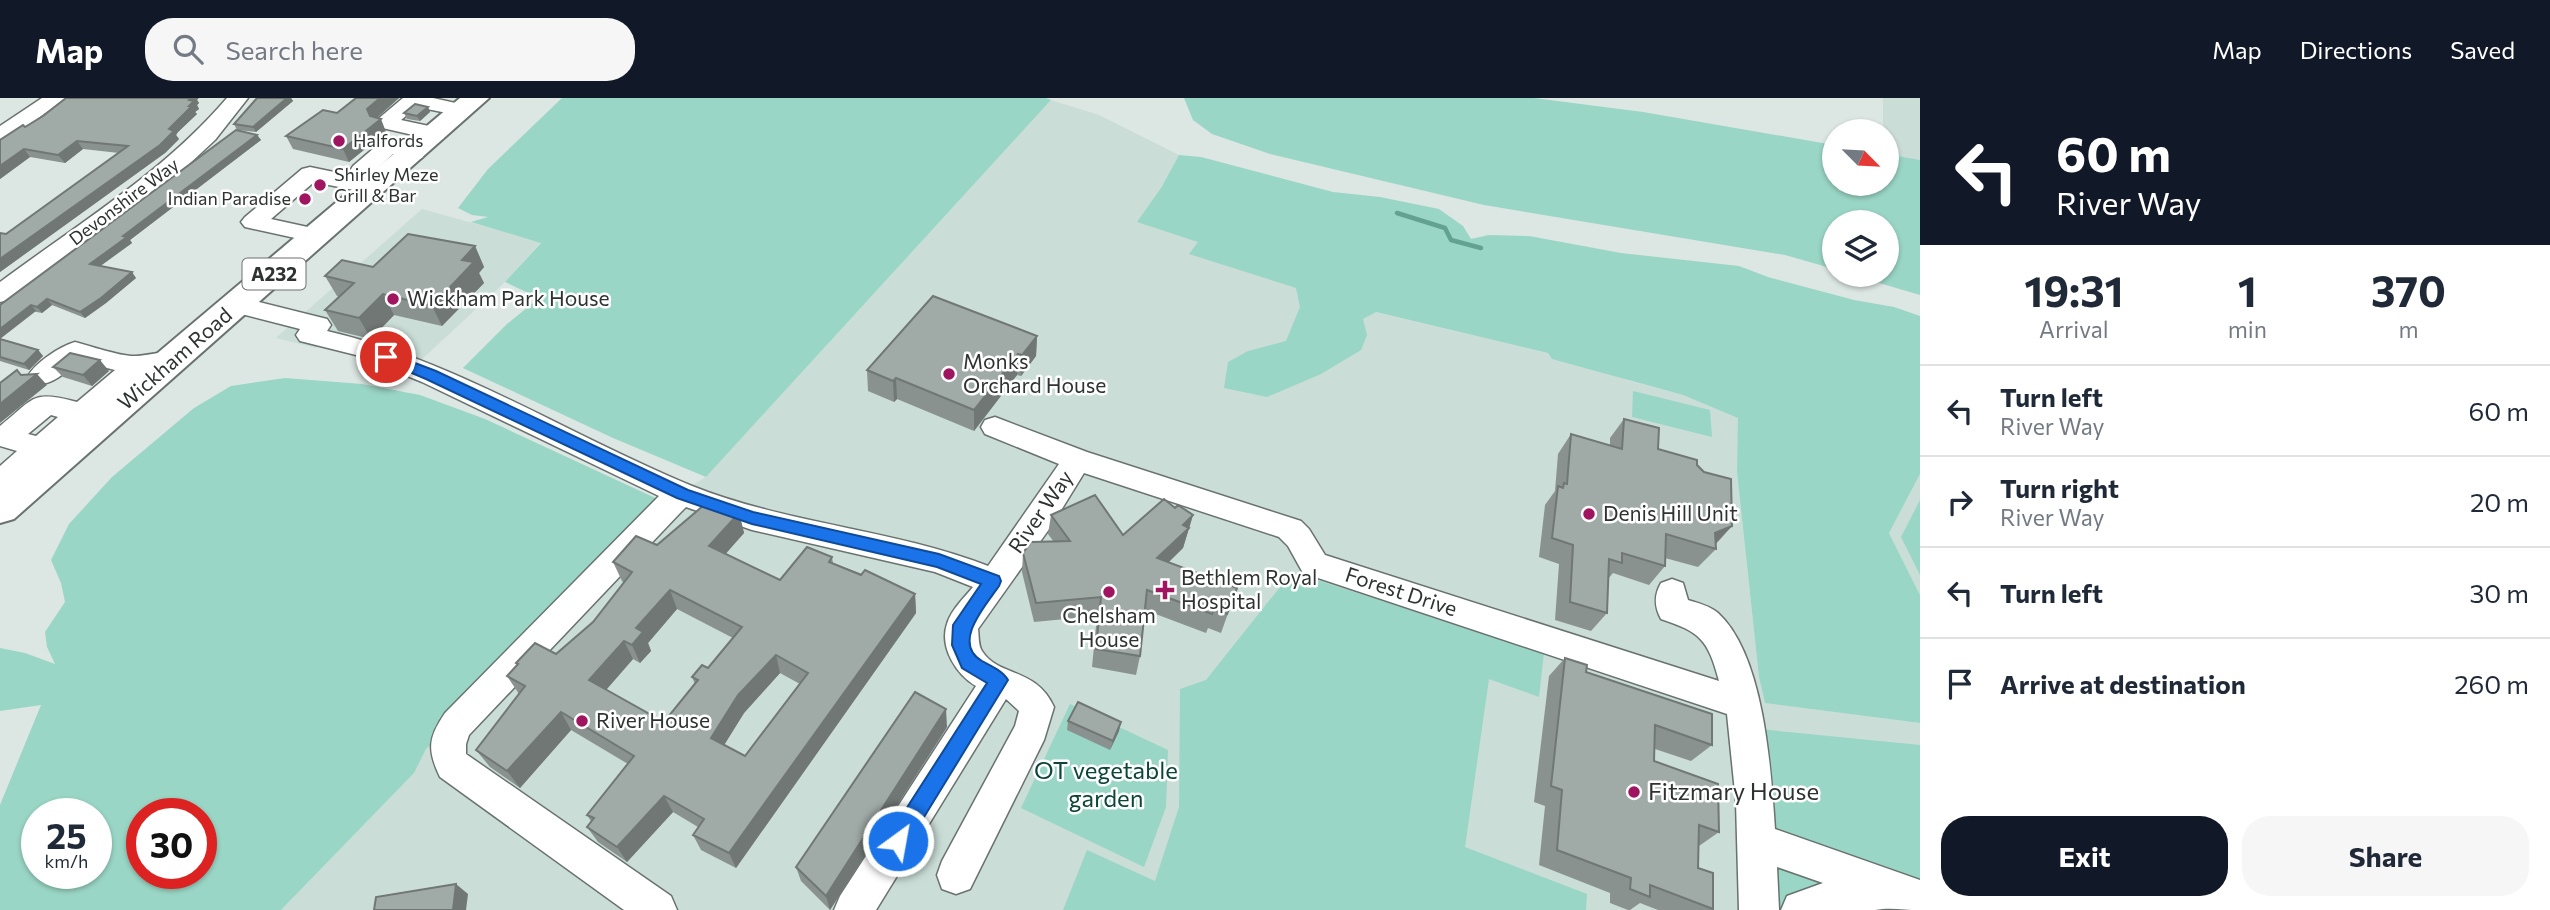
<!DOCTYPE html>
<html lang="en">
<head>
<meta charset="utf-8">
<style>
	:root { --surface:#fff; --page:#f6f6f7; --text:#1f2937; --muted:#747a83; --line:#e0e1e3; --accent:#111827 }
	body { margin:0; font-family:Commissioner,sans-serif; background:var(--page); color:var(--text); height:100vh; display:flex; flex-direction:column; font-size:26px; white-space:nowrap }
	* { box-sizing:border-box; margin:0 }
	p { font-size:23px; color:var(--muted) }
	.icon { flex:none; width:38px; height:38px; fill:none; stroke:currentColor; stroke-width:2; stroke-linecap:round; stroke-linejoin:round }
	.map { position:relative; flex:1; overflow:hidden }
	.panel { display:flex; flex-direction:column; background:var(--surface); width:630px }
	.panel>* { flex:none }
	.banner { background:#111827; color:#fff; overflow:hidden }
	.needle { width:46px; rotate:114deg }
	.tools { position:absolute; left:1822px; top:21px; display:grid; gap:14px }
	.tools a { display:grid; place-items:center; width:77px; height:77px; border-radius:50%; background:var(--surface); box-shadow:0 2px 5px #0004; font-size:35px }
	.speed { position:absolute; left:21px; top:700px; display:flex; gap:14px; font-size:35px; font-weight:700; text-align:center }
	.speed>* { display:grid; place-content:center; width:91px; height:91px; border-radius:50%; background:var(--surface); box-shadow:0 2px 5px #0004; line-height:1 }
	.speed small { font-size:18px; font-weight:400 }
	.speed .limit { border:10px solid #d22; background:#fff; color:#111 }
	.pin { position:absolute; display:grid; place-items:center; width:60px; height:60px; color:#fff; margin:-30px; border:4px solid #fff; border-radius:50%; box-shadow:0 2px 7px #0007 }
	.me { position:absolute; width:77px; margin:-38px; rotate:32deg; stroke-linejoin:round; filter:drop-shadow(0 0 5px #0008) }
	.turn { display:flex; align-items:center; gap:24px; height:147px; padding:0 21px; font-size:32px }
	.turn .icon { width:91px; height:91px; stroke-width:2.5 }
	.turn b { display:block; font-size:49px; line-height:60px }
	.eta { display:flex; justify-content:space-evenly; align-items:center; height:119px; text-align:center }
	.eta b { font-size:42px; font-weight:700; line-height:49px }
	.cta { display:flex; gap:14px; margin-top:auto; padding:14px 21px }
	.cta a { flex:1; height:80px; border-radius:28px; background:var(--accent); color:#fff; font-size:28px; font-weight:700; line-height:80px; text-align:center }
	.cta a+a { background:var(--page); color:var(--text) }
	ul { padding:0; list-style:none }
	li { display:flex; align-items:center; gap:21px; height:91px; padding:0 21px; border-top:2px solid var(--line) }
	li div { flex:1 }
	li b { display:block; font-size:26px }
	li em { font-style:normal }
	header { display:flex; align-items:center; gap:42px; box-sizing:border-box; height:98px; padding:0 35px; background:var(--accent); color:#fff }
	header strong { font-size:33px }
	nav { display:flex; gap:38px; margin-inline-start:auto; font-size:24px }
	.search { width:490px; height:63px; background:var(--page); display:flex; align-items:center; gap:18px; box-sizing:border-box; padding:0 24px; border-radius:28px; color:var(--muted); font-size:26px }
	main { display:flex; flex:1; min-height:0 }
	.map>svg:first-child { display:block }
	.built { fill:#caddd7 }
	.green { fill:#9ad6c5; fill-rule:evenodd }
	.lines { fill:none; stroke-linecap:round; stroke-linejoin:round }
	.stream { stroke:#63a291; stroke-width:4.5 }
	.minor-casing { stroke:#69726f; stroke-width:3 }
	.highway-casing { stroke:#69726f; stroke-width:4 }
	.minor { fill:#fff; fill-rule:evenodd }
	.highway { fill:#fff; fill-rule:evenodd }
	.wall { fill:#8a9290; fill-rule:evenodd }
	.shaded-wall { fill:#707775 }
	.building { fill:#a0aaa7; stroke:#707775; stroke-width:2; fill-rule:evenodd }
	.route { fill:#1a73e8; stroke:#114b97; stroke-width:2 }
	.poi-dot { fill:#a0155f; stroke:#fff; stroke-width:2.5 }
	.labels { text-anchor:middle; stroke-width:5; stroke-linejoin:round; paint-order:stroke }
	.far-poi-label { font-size:18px; fill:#2e3231; stroke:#fff; text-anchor:start }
	.far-street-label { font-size:18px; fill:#2e3231; stroke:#fff }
	.shield { fill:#fff; stroke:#6d706f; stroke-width:2 }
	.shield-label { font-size:19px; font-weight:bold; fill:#2e3231 }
	.poi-label { font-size:21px; fill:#2e3231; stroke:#fff; text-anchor:start }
	.street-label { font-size:21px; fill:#2e3231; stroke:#fff }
	.near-park-label { font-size:24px; fill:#0b4438; stroke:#fff }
	.near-poi-label { font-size:24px; fill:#2e3231; stroke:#fff; text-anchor:start }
</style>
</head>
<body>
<header>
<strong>Map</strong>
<div class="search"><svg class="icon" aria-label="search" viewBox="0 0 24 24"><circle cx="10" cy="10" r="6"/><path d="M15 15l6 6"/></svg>Search here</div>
<nav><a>Map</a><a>Directions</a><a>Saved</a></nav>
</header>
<main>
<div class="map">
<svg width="1920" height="812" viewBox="0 0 1920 812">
	<rect width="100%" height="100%" fill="#dce6e3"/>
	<!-- built -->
	<g class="built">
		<polygon points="1883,0 1920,0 1920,62 1887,56 1886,33 1883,33"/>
		<polygon points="1051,2 1099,17 1179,57 1161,90 1198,144 1375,214 1548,255 1630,283 1683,297 1739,320 1737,374 1759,579 1765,605 1920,625 1920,812 281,812 414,675 425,651 664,404 706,379"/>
		<polygon points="422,111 541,144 505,184 418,265 330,237 316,250 276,240"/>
		<polygon points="1920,376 1920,497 1889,435"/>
	</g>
	<!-- green -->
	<g class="green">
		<polygon points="562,0 1046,0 1051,2 706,379 613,340 463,270 507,226 539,200 505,184 541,145 471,124 488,119 472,117 458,110 488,71"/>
		<polygon points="1184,0 1534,0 1643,14 1834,47 1834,86 1886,86 1887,56 1920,62 1920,197 1852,177 1886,177 1886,124 1834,124 1834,171 1785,157 1484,107 1270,56 1212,36 1193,22"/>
		<polygon points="1179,57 1201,59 1333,94 1380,99 1439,111 1463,128 1471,141 1489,137 1529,138 1621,155 1739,168 1768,179 1854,202 1894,209 1920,218 1920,376 1889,435 1920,497 1920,625 1765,605 1759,579 1737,374 1738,320 1683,297 1552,261 1548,255 1376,214 1363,221 1367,237 1361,252 1321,276 1267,299 1224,290 1228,264 1248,253 1286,243 1300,209 1296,190 1189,156 1198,144 1137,124 1161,90"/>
		<path d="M285,280L362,286L420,297L485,321L664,404L426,651L414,675L281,812H0V707L41,607L0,613V550L25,555L55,566L47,549L45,534L65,504L61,485L51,462L69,426L112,379L194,310L231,288ZM37,716H96V775H37ZM142,716H201V775H142Z"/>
		<polygon points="1633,293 1710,312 1712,339 1632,319"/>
		<polygon points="1920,402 1920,477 1901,439"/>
		<polygon points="1292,474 1544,555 1539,599 1489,581 1465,749 1587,796 1586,812 1063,812 1087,752 1155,783 1179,709 1180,591 1206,582"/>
		<polygon points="1070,606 1168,652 1166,709 1144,769 1021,710"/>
		<polygon points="1759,631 1920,647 1920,789 1768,733"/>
		<polygon points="1769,757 1835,781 1777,812"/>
	</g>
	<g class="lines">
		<!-- stream -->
		<polyline class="stream" points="1397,115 1445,130 1451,142 1481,150"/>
		<defs>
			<g id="minor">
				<polygon points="42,0 66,0 8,42 0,43 0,28"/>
				<path d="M227,0H248L215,42L187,68L9,202L0,204V184C78,126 164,74 227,0Z"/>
				<polygon points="403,0 433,0 469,8 472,12 469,16 462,18 417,9 401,22 443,31 446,36 443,41 435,42 378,29 375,25 378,21"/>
				<polygon points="389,43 422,50 425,55 422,60 414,62 393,56 378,70 394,73 397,78 394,83 386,85 353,78 350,73 353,68 381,44"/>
				<polygon points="310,69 382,84 385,89 382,94 374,96 314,84 271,121 326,133 330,138 326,143 318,145 245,129 241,124 245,119 302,71"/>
				<path d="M239,199L327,221L331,227L327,233C457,263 570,338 692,388C787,426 892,431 988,468L1059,366L985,336L981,329L985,322L995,319L1087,354L1301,423L1309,431L1325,457L1719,583C1708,541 1700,534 1661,521C1654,508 1654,497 1661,485L1672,481L1683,485L1688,502C1698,505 1710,508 1718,515C1764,557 1771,671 1775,731L1920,782V812C1904,812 1890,809 1875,812H1781L1787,798L1823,785L1777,769L1779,812H1739L1736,704L1727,616L1303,475L1288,448L1279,439L1084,375L1052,427L978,531C979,537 978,547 982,553C998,579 1036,569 1054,609L1044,642L970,791L956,796L942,791L937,777L942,763L1015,628L1019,613L1006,601L876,812H834L840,798L976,588C957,577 939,550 947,526C951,512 964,500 973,489L935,474L752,432L686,409L680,415L469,637L466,646V656L671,798L677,812H624L440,679C427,652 428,640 445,615L659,398L422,284L356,257L300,243L296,237L300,231L230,213L226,207L230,201Z"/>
				<path d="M75,244C91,248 121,259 136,258C155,257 159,251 180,258L184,264L180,270L146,275L10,392L0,395V368L17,353L0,348V328C35,300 31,292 77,304L115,272L79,263C65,274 51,290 32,285L28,278C36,264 59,249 75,244ZM51,317L58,319L36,338L28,336Z"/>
			</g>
			<polygon id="highway" points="460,0 489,0 14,421 0,425 0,388"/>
		</defs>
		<!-- minor casing -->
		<use href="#minor" class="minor-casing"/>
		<!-- highway casing -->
		<use href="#highway" class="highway-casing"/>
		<!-- minor -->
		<use href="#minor" class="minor"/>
		<!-- highway -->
		<use href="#highway" class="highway"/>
	</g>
	<!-- wall -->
	<g class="wall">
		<polygon points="257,0 291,0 293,3 256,34 238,32 257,37 261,42 130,142 132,145 100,168 136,180 106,205 85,220 52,207 42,215 0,207 237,32 234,26"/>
		<polygon points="356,0 399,0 377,20 386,34 349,64 293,51 286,38 337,15"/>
		<polygon points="197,2 199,5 197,7 199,11 195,14 197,16 178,34 176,37 179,41 165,55 0,174 0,135 6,136 119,55 83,51 65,65 30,59 0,81 0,42 25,29"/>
		<polygon points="428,9 430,14 420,23 407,21 404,15"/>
		<polygon points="475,148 484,169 479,175 484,185 442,228 394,217 371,241 338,233 325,212 339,199 337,198 325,178"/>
		<polygon points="1037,238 1036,258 1021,278 1017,277 974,333 897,301 894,304 868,293 867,272"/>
		<polygon points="0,241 38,252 43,258 29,272 0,263"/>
		<polygon points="53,269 109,273 92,288 63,279"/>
		<polygon points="1624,321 1658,351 1697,367 1732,428 1716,446 1716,451 1698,469 1665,460 1665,468 1649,487 1613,475 1608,481 1607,515 1591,533 1555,522 1559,466 1539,459 1545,407 1555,393 1558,356 1571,336 1610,347 1610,340"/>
		<path d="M710,410L739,415L744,435L725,456L780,482L832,459L833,465L915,496L916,515L736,770L701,752L693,737L698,729L673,714L627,764L598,744L587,729L591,723L587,717L628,666L571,632L520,690L490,669L476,652L519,596L507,578L518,567L516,565L556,556L593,524L624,485L622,483L613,464L657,447ZM677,511L733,540L708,570L692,579L695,586L664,624L606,592L633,561L640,565L651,553L648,545ZM780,575L800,586L745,658L724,647L744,615Z"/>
		<polygon points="1175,410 1193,417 1183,450 1169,464 1237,490 1221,535 1208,530 1206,535 1145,512 1140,558 1136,577 1092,569 1097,518 1034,524 1022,474 1023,455 1054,444 1048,436 1051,417 1123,437"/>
		<polygon points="1565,560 1586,574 1712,647 1691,663 1655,651 1654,663 1719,734 1699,748 1698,770 1713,811 1712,812 1658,812 1640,805 1630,812 1628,812 1610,805 1610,795 1539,767 1545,708 1534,704 1549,578"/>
		<polygon points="1068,623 1119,633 1110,652 1067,632"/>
		<polygon points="947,629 830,812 801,783 796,769"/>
	</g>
	<!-- shaded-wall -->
	<g class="shaded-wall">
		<polygon points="191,0 199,0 197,2 199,5 197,7 199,11 195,14 197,16 178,34 176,37 179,41 165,55 0,174 0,161 169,31"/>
		<polygon points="287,0 291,0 293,3 256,34 253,29"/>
		<polygon points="380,0 399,0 373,23 381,21 386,34 349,64 343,51 367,11"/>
		<polygon points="428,9 430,14 420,23 417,18"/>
		<polygon points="257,37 261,42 130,142 132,145 95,172 90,166 123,138"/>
		<polygon points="77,43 83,51 65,65 58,57"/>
		<polygon points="24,51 30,59 0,81 0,68"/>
		<polygon points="475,148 484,169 479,175 484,185 442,228 432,208 462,162"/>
		<polygon points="132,174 136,180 106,205 85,220 80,214"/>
		<polygon points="383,196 394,217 371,241 359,220"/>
		<polygon points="47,201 52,207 42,215 37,209"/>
		<polygon points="31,207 36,213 0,241 0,231"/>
		<polygon points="1037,238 1036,258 1021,278 1022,257"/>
		<polygon points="38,252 43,258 29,272 24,266"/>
		<polygon points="1018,256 1017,277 974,333 974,312"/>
		<polygon points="100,262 109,273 92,288 83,277"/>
		<polygon points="37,276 47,287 0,325 0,306"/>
		<polygon points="896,280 897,301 894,304 893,283"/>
		<polygon points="739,415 744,435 715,468 709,448"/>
		<polygon points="1193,417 1183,450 1153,479 1157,460 1183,427"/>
		<polygon points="1732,428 1714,447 1715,435"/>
		<polygon points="670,492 677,511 648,545 651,553 640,565 632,547 636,530"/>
		<polygon points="915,496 916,515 736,770 729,755"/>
		<polygon points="624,543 633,561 599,600 589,582"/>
		<polygon points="776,557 780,575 744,615 718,657 711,640 738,597"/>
		<polygon points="946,611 947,629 830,812 826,798"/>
		<polygon points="561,614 571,632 520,690 507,673"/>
		<polygon points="1121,624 1119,633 1110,652 1113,643"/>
		<polygon points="664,698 673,714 627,764 617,749"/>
		<polygon points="456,786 468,796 466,812 453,812"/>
	</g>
	<!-- building -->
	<g class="building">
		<polygon points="66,0 191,0 189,2 194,3 189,8 192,8 169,31 174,33 160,47 0,161 0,135 6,136 128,48 77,43 58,57 24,51 0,68 0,42 23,27 25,29 43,18"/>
		<polygon points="257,0 287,0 253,29 234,26"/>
		<polygon points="356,0 380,0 367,11 370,18 381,21 343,51 286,38 323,12 337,15"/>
		<polygon points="415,6 428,9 417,18 404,15"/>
		<polygon points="236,32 257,37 123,138 127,139 90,166 132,174 101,200 80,214 47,201 37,209 31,207 0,231 0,207"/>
		<polygon points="408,136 475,148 462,162 474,164 432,208 383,196 359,220 325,212 354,185 325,178 342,162 373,169"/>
		<polygon points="933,198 1037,238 1022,257 1018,256 974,312 896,280 893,283 867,272"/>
		<polygon points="0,241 38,252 24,266 0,259"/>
		<polygon points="70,255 100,262 83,277 53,269"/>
		<polygon points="17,272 21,277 37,276 0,306 0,285"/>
		<polygon points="1624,321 1659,330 1658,351 1697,362 1697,367 1704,374 1731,381 1732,428 1715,435 1716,451 1666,436 1665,468 1622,455 1622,465 1609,461 1607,515 1570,504 1573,447 1552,440 1558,388 1563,390 1564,385 1567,386 1571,336 1622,351"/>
		<polygon points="1095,397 1123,437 1164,401 1175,410 1178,407 1193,417 1183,427 1189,430 1157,460 1237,490 1227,516 1214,511 1212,516 1147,492 1140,558 1096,551 1101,499 1036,505 1023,455 1031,444 1070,443 1051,417"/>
		<path d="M715,404L739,415L709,448L780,482L807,449L832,459L829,464L861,477L865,472L915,496L729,755L693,737L704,721L664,698L617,749L587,729L594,720L587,717L634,658L561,614L507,673L476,652L525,588L507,578L518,566L516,565L535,545L556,556L593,524L632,474L613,464L636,438L657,447L704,407L710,410ZM670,492L742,529L708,570L702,567L692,579L698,582L664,624L589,582L624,543L632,547L643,534L636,530ZM776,557L808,575L745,658L711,640L738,597Z"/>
		<polygon points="1565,560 1587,567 1586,574 1712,616 1712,647 1655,627 1654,663 1718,686 1719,734 1699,727 1698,770 1713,775 1713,811 1650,787 1650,799 1630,791 1631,780 1557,752 1562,692 1551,688"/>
		<polygon points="915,594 946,611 826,798 796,769"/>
		<polygon points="1078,604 1121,624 1113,643 1068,623"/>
		<polygon points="456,786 453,812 374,812 376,799"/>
	</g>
	<!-- route -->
	<path class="route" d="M386,254L436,273L688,392L753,414L939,456L999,478L1001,483L999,488C986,507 951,545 982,563C991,568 1003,573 1008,582L905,750L898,753L890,750L888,743L890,736L987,585L962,570L952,547L953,527L981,486L937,469L752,426L677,400L426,281L381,262L379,259Z"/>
	<!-- markers -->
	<g class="poi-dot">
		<circle cx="339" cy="43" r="7"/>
		<circle cx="320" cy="87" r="7"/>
		<circle cx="305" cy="101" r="7"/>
		<circle cx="393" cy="201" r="7"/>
		<circle cx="949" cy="276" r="7"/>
		<circle cx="1589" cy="416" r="7"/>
		<path d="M1161.5 481.5h7v7h7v7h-7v7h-7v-7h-7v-7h7z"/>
		<circle cx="1109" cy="494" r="7"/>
		<circle cx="582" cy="623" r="7"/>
		<circle cx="1634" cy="694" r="7"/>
	</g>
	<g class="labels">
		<!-- far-poi labels -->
		<g class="far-poi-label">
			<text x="353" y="49">Halfords</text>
			<text x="334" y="83">Shirley Meze<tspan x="334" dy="21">Grill &amp; Bar</tspan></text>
			<text x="291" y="107" text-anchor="end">Indian Paradise</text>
		</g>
		<!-- far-street labels -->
		<g class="far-street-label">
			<text transform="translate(124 104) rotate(-37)" y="6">Devonshire Way</text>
		</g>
		<!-- shield labels -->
		<rect class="shield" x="242.5" y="160.5" width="63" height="31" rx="5"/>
		<g class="shield-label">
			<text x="274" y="183">A232</text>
		</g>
		<!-- poi labels -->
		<g class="poi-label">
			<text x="407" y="208">Wickham Park House</text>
			<text x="963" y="271">Monks<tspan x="963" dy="24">Orchard House</tspan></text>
			<text x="1603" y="423">Denis Hill Unit</text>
			<text x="1181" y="487">Bethlem Royal<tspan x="1181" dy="24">Hospital</tspan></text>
			<text x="1109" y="525" text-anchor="middle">Chelsham<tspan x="1109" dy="24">House</tspan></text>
			<text x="596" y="630">River House</text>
		</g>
		<!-- street labels -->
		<g class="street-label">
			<text transform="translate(175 261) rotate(-41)" y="7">Wickham Road</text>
			<text transform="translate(1041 414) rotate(-55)" y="7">River Way</text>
			<text transform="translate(1401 494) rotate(18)" y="7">Forest Drive</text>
		</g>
		<!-- near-park labels -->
		<g class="near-park-label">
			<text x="1106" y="681">OT vegetable<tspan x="1106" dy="28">garden</tspan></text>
		</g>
		<!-- near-poi labels -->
		<g class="near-poi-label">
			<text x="1648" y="702">Fitzmary House</text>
		</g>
	</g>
</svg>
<div class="tools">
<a><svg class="needle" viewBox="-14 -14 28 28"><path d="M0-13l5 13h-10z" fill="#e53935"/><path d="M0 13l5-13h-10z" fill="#747a83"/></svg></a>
<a><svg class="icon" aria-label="layers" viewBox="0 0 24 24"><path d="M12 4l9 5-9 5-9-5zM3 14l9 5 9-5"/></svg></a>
</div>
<div class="speed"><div>25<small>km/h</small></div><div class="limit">30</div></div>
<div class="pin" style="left:386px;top:259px;background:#d93025"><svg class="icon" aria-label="arrive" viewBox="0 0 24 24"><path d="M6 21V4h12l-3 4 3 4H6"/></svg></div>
<svg class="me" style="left:898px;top:743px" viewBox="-20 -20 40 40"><circle r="17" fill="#1a73e8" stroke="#fff" stroke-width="3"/><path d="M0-11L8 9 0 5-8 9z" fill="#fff"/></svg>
</div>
<section class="panel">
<div class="banner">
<div class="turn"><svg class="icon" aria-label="left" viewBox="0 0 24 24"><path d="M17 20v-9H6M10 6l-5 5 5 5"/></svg><div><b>60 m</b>River Way</div></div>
</div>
<div class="eta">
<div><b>19:31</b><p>Arrival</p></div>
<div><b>1</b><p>min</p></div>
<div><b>370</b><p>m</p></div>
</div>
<ul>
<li><svg class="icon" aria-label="left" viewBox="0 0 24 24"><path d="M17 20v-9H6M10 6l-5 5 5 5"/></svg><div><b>Turn left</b><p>River Way</p></div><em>60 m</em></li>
<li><svg class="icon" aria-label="right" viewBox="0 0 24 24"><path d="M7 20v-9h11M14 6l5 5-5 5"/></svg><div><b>Turn right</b><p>River Way</p></div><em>20 m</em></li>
<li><svg class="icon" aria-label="left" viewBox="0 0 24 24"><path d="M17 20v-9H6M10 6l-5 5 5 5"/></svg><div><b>Turn left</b></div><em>30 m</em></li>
<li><svg class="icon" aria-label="arrive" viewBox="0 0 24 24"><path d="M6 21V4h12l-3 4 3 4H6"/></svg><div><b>Arrive at destination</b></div><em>260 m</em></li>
</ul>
<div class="cta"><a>Exit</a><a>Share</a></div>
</section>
</main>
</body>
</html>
